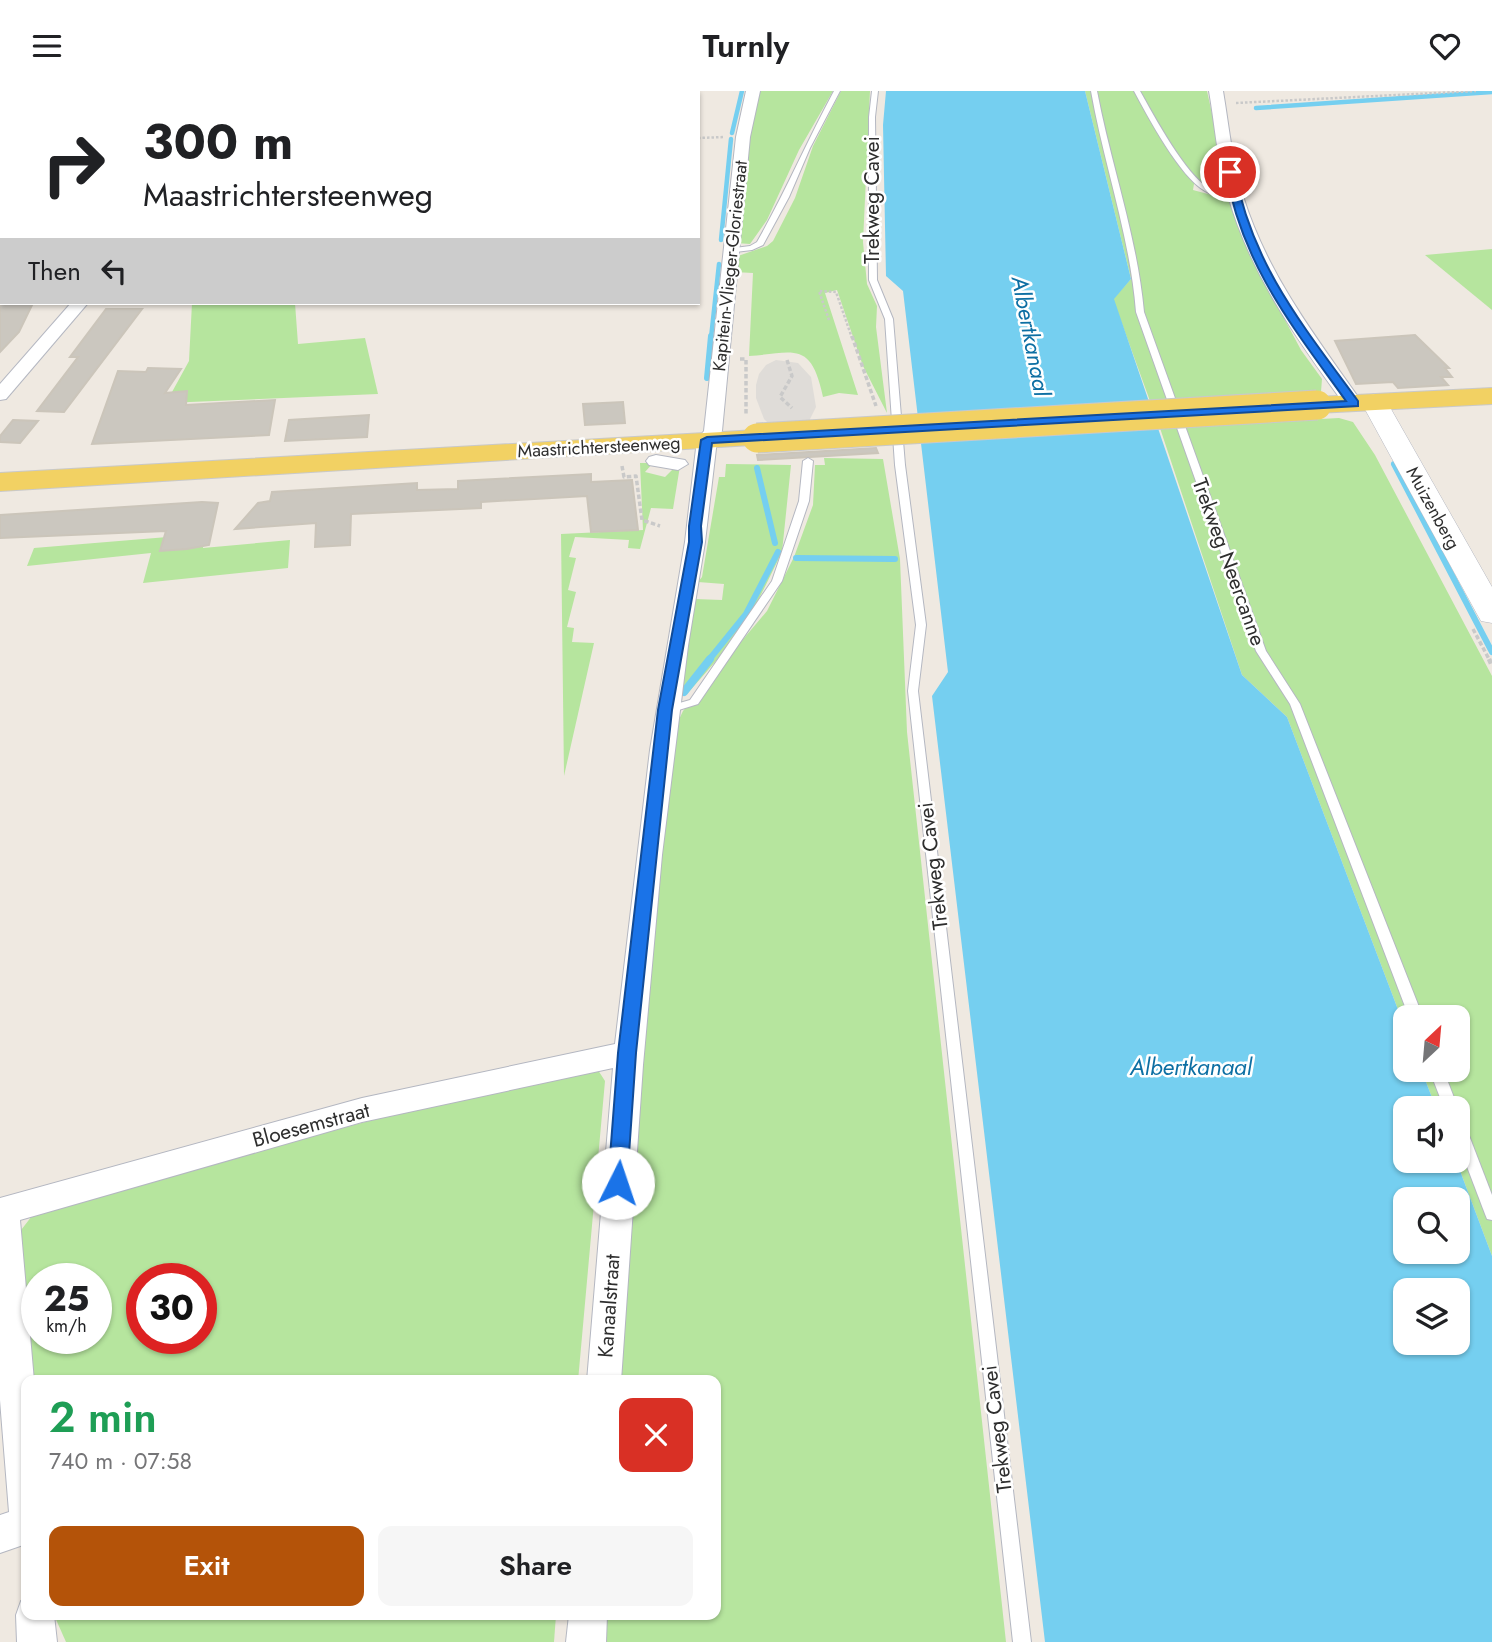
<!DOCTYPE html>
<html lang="en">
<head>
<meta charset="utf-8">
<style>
	:root { --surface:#fff; --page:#f6f6f6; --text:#202124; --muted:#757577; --accent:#b45309 }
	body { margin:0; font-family:Jost,sans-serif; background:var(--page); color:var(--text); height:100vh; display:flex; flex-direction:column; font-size:26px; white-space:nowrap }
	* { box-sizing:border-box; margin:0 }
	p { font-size:23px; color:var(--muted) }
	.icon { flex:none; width:38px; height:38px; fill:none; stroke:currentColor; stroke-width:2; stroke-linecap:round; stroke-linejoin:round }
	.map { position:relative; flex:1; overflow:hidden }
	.details { position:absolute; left:21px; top:1284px; width:700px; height:245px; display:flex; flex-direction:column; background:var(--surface); border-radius:14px; box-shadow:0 2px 5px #0004 }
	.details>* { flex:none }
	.guide { position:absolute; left:0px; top:0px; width:700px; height:214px; box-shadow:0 2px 5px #0004; background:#fff; color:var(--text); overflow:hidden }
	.needle { width:46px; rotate:26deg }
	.tools { position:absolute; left:1393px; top:914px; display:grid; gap:14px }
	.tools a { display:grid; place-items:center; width:77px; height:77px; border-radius:14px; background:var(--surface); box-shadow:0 2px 5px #0004; font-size:35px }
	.speed { position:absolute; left:21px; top:1172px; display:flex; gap:14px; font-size:35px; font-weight:700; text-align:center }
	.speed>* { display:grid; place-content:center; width:91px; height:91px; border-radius:50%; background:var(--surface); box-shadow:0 2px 5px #0004; line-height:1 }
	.speed small { font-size:18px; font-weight:400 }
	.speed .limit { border:10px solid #d22; background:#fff; color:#111 }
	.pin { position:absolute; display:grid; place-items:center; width:60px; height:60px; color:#fff; margin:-30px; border:4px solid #fff; border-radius:50%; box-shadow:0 2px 7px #0007 }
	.me { position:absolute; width:77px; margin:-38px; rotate:4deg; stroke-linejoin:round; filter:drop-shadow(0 0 5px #0008) }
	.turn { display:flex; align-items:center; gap:24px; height:147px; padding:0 28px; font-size:32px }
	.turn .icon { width:91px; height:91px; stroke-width:2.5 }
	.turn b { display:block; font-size:49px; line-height:60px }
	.then { display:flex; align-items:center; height:66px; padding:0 28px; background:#0003; gap:14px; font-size:26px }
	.round { display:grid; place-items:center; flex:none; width:74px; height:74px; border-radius:14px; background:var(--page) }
	.overview { display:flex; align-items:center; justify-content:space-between; height:119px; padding:0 28px }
	h1 { font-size:42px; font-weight:600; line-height:52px; color:#1e9e55 }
	.cta { display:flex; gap:14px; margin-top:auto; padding:14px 28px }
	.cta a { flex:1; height:80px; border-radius:14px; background:var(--accent); color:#fff; font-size:28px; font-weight:600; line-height:80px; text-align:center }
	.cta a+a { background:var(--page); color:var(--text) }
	header { display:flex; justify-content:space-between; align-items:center; height:91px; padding:0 28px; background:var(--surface); font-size:32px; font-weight:600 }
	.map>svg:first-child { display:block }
	.green { fill:#b6e59e; fill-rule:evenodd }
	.plaza { fill:#dfdcd8 }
	.water { fill:#75cff0; fill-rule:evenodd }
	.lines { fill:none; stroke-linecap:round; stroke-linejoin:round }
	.stream-far2 { stroke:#75cff0; stroke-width:4.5 }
	.stream-far1 { stroke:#75cff0; stroke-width:6 }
	.stream { stroke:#75cff0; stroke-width:8 }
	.building { fill:#cbc7bf; stroke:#cbc5ba; stroke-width:2 }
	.lane-casing { stroke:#b4b7c1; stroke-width:2 }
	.street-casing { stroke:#b4b7c1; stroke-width:2 }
	.secondary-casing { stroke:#b4b7c1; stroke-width:1 }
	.primary-casing { stroke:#c9c9c9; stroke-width:2 }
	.path-far2 { stroke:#c9c9c9; stroke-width:2.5; stroke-dasharray:2.5 2; stroke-linecap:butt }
	.path-far1 { stroke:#c9c9c9; stroke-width:3.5; stroke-dasharray:4.5 2.5; stroke-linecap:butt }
	.path { stroke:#c9c9c9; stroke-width:4.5; stroke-dasharray:5 3.5; stroke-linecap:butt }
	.lane { fill:#fff; fill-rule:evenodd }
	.street { fill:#fff; fill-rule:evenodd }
	.secondary { fill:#fff; fill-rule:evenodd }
	.primary { fill:#f2d163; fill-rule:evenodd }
	.primary-bridge-casing { stroke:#c9c9c9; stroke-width:31; stroke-linecap:butt }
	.primary-bridge { stroke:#f2d163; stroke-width:29 }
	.route { fill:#1a73e8; stroke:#114b97; stroke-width:2 }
	.labels { text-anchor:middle; stroke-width:5; stroke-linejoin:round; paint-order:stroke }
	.far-street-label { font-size:18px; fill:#2e2e2e; stroke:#fff }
	.street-label { font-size:21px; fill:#2e2e2e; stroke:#fff }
	.water-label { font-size:23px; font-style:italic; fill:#0d6fa3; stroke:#fff }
</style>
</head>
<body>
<header><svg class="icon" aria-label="menu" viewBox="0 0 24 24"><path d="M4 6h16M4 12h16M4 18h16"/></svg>Turnly<svg class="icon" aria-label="heart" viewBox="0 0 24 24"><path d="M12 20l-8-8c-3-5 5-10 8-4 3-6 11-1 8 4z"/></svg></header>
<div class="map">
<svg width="1492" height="1551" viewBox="0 0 1492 1551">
	<rect width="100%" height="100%" fill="#efe9e1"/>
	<!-- green -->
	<g class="green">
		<polygon points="755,0 833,0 799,59 767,129 750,153 736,152"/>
		<path d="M841,0H870L863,151L867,193L877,215L876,236L887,322L863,275L837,199L825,202L858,304L839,302L823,306C811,249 794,262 749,265L753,182L734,181L738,165L767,155L773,150L795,107L813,55Z"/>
		<path d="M1085,0H1207L1228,95C1218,102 1205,95 1194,93L1193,99L1230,109L1237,117L1251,165L1301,259L1322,288L1321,301L1150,310L1113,208L1131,188Z"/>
		<polygon points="1492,158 1492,219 1425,164"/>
		<polygon points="192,212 295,212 298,253 365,247 378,303 166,312 189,270"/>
		<polygon points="1339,327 1353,331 1375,364 1492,585 1492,1165 1456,1069 1458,1069 1458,1017 1436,1017 1421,978 1458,978 1458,926 1405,926 1405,937 1287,626 1242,584 1160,337"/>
		<polygon points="824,367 883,368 900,468 907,641 1006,1551 597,1551 598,1524 716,1524 716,1290 610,1290 673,641 683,620 696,604 767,520 794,466 813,414 815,374 825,374"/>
		<polygon points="640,372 653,372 645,381 665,386 676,375 680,375 673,418 651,417 640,458 628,457 629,449 575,446 569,466 576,467 568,499 576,501 567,536 574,537 572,551 594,552 564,685 561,443 643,439"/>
		<polygon points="726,373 791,374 782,461 751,524 723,562 687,603 681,604 695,508 722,509 724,493 698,491 702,486 719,386 725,386"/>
		<polygon points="204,443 203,457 290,449 288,477 143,492 151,462 27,475 34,457"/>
		<path d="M567,976H596L605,990L578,1290H29L18,1143L35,1121ZM37,1188H96V1248H37ZM142,1188H201V1248H142Z"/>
		<polygon points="54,1524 556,1524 554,1551 66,1551"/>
	</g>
	<!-- plaza -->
	<polygon class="plaza" points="776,269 798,272 811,286 816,316 808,332 772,336 764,328 756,307 756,294 759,283 766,274"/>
	<!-- water -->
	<path class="water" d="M886,0H1085L1131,188L1114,208L1242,584L1287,626L1405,937V978H1421L1436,1017H1405V1069H1456L1492,1165V1551H1045L932,605L948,581L903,200L886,185L883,34ZM1405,1108H1458V1160H1405ZM1405,1199H1458V1251H1405Z"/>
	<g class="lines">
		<!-- stream-far2 -->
		<g class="stream-far2">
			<polyline points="1256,17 1492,1"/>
			<polyline points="732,42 742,0"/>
			<polyline points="721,149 731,48"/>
			<polyline points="711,247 719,173"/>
		</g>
		<!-- stream-far1 -->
		<g class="stream-far1">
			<polyline points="707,287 711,245"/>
			<polyline points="1394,373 1492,561"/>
			<polyline points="757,377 775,452"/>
			<polyline points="796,467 895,468"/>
			<polyline points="708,570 746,523 778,461"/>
		</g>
		<!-- stream -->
		<polyline class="stream" points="684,601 710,568"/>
	</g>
	<!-- building -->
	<g class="building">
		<polygon points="0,212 33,212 19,241 0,261"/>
		<polygon points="106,218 142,218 64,321 37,320 78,266 70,266"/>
		<polygon points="1415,244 1449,277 1445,277 1452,286 1441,286 1448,294 1398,297 1393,291 1356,293 1335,250"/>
		<polygon points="148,277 181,278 165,302 187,300 186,314 275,309 269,344 92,353 118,280 146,281"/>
		<polygon points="623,311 625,332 585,334 583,313"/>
		<polygon points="369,324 367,346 285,350 289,329"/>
		<polygon points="13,329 38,330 20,352 0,351 0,345"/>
		<polygon points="876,357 878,362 758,369 757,364"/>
		<polygon points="591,383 591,391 632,389 638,439 591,441 587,405 481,411 481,417 351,423 350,454 315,456 316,432 235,438 258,412 270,410 272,401 417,392 417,399 458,398 458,390"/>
		<polygon points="202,411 218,412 209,454 187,458 160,460 166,440 0,447 0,424"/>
	</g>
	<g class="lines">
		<defs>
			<g id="lane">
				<path d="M834,0H840L810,57L789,106L763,154L752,159L727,162V158L750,155L757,151C785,102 807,50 834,0Z"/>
				<polygon points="872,0 878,0 875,26 877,189 893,228 905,374 926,534 918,600 1031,1551 1013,1551 908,600 916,534 895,374 885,228 869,189 869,26"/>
				<path d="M1091,0H1097C1111,74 1137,145 1144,221L1266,560L1300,613L1423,926H1409L1290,613L1256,560L1136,221C1130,145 1104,74 1091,0Z"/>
				<path d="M1134,0H1140C1154,25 1186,85 1210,98C1218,102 1229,101 1237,103V105C1227,106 1214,106 1205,100C1180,86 1148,26 1134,0Z"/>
				<polygon points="808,367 813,370 809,410 782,490 698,613 666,623 662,621 660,619 662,617 690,609 772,490 799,410 803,370"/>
				<polygon points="1429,978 1443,978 1458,1017 1458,1018 1444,1017"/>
				<polygon points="1458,1028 1463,1030 1465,1034 1492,1104 1492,1129 1487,1128 1485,1123 1458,1052"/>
			</g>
			<g id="street">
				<polygon points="197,0 212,0 196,2"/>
				<polygon points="746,0 760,0 750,46 722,340 717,349 705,451 688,555 662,764 643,974 621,1290 587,1290 613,977 362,1031 20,1129 34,1290 26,1290 26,1453 0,1462 0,1424 9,1421 0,1309 0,1107 362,1007 615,953 650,659 685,451 697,349 704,340 736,46"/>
				<path d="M1209,0H1223C1229,35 1232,71 1243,105C1268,185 1316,246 1363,313L1361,317H1347C1298,250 1249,182 1227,101C1217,68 1215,34 1209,0Z"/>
				<polygon points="71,212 88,212 6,308 0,309 0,293"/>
				<polygon points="656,364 685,369 688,373 678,379 649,374 646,370 649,366"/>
				<polygon points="26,1508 26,1524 54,1524 57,1551 17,1551 16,1524 21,1510"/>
				<polygon points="569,1524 607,1524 606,1551 566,1551"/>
			</g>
			<polygon id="secondary" points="1374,303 1383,306 1387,311 1492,496 1492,532 1481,530 1477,523 1361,311 1365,306"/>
			<g id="primary">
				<polygon points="1492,297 1492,313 1317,322 1307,320 1303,314 1307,308 1317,306"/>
				<polygon points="757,339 767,341 771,347 767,353 0,400 0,382"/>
			</g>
		</defs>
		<!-- lane casing -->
		<use href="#lane" class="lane-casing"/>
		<!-- street casing -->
		<use href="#street" class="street-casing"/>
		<!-- secondary casing -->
		<use href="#secondary" class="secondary-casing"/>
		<!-- primary casing -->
		<use href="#primary" class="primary-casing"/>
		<!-- path-far2 -->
		<g class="path-far2">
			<polyline points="1236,12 1476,0"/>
			<polyline points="698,47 725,46"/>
			<polyline points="829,229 819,200 836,201 852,247"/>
		</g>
		<!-- path-far1 -->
		<g class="path-far1">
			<polyline points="852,245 876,315"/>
			<polyline points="740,268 746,268 746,323"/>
			<polyline points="787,269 792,285 780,306 792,317"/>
			<polyline points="622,375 624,386 636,385 642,429 660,435"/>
			<polyline points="1473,538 1490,570"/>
		</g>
		<!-- path -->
		<polyline class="path" points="1489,568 1492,575"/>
		<!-- lane -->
		<use href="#lane" class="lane"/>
		<!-- street -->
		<use href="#street" class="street"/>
		<!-- secondary -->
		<use href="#secondary" class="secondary"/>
		<!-- primary -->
		<use href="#primary" class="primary"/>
		<defs>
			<polyline id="primary-bridge" points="757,347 1317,314"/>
		</defs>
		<!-- primary-bridge casing -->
		<use href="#primary-bridge" class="primary-bridge-casing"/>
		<!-- primary-bridge -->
		<use href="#primary-bridge" class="primary-bridge"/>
	</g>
	<!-- route -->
	<path class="route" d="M1230,79L1235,81C1252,174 1304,236 1358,310V315L712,352L701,435L702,451L672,619L636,962L627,1092L625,1098L618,1100L611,1098L608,1092L618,962L658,619L689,451V435L701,349L707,346L1346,310C1293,236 1242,174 1226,81Z"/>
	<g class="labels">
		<!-- far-street labels -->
		<g class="far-street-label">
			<text transform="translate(730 175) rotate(-84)" y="6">Kapitein-Vlieger-Gloriestraat</text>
			<text transform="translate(599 356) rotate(-3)" y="6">Maastrichtersteenweg</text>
			<text transform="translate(1433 417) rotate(61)" y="6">Muizenberg</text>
		</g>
		<!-- street labels -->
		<g class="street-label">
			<text transform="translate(872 109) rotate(-90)" y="7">Trekweg Cavei</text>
			<text transform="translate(1229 471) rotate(70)" y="7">Trekweg Neercanne</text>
			<text transform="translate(933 775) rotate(-97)" y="7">Trekweg Cavei</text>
			<text transform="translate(311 1034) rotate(-15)" y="7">Bloesemstraat</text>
			<text transform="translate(609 1215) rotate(-86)" y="7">Kanaalstraat</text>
			<text transform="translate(997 1338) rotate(-97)" y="7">Trekweg Cavei</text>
		</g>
		<!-- water labels -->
		<g class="water-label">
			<text transform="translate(1031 245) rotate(79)" y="8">Albertkanaal</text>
			<text x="1191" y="984">Albertkanaal</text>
		</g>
	</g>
</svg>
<div class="tools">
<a><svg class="needle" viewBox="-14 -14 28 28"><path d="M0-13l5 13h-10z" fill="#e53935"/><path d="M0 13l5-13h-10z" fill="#757577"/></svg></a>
<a><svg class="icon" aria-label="sound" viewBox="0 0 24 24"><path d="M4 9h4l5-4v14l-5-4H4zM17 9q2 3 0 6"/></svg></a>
<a><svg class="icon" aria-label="search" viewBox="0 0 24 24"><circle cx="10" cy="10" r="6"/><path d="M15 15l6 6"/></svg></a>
<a><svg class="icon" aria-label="layers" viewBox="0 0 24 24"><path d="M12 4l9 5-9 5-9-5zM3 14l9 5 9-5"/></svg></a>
</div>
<div class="speed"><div>25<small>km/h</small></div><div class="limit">30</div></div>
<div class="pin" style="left:1230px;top:81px;background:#d93025"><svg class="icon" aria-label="arrive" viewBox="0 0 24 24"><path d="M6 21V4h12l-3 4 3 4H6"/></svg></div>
<svg class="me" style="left:618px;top:1092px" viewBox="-20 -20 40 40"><circle r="19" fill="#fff"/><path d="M0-13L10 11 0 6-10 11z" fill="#1a73e8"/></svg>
<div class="guide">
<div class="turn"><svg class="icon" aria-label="right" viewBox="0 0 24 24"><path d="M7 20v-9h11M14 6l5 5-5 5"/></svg><div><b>300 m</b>Maastrichtersteenweg</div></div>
<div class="then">Then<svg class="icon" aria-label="left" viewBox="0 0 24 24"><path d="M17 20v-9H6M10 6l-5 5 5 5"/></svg></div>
</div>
<section class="details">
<div class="overview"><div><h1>2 min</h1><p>740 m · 07:58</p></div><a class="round" style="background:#d93025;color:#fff"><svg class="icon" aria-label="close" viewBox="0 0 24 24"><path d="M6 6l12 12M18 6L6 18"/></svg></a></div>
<div class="cta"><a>Exit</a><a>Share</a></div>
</section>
</div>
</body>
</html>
